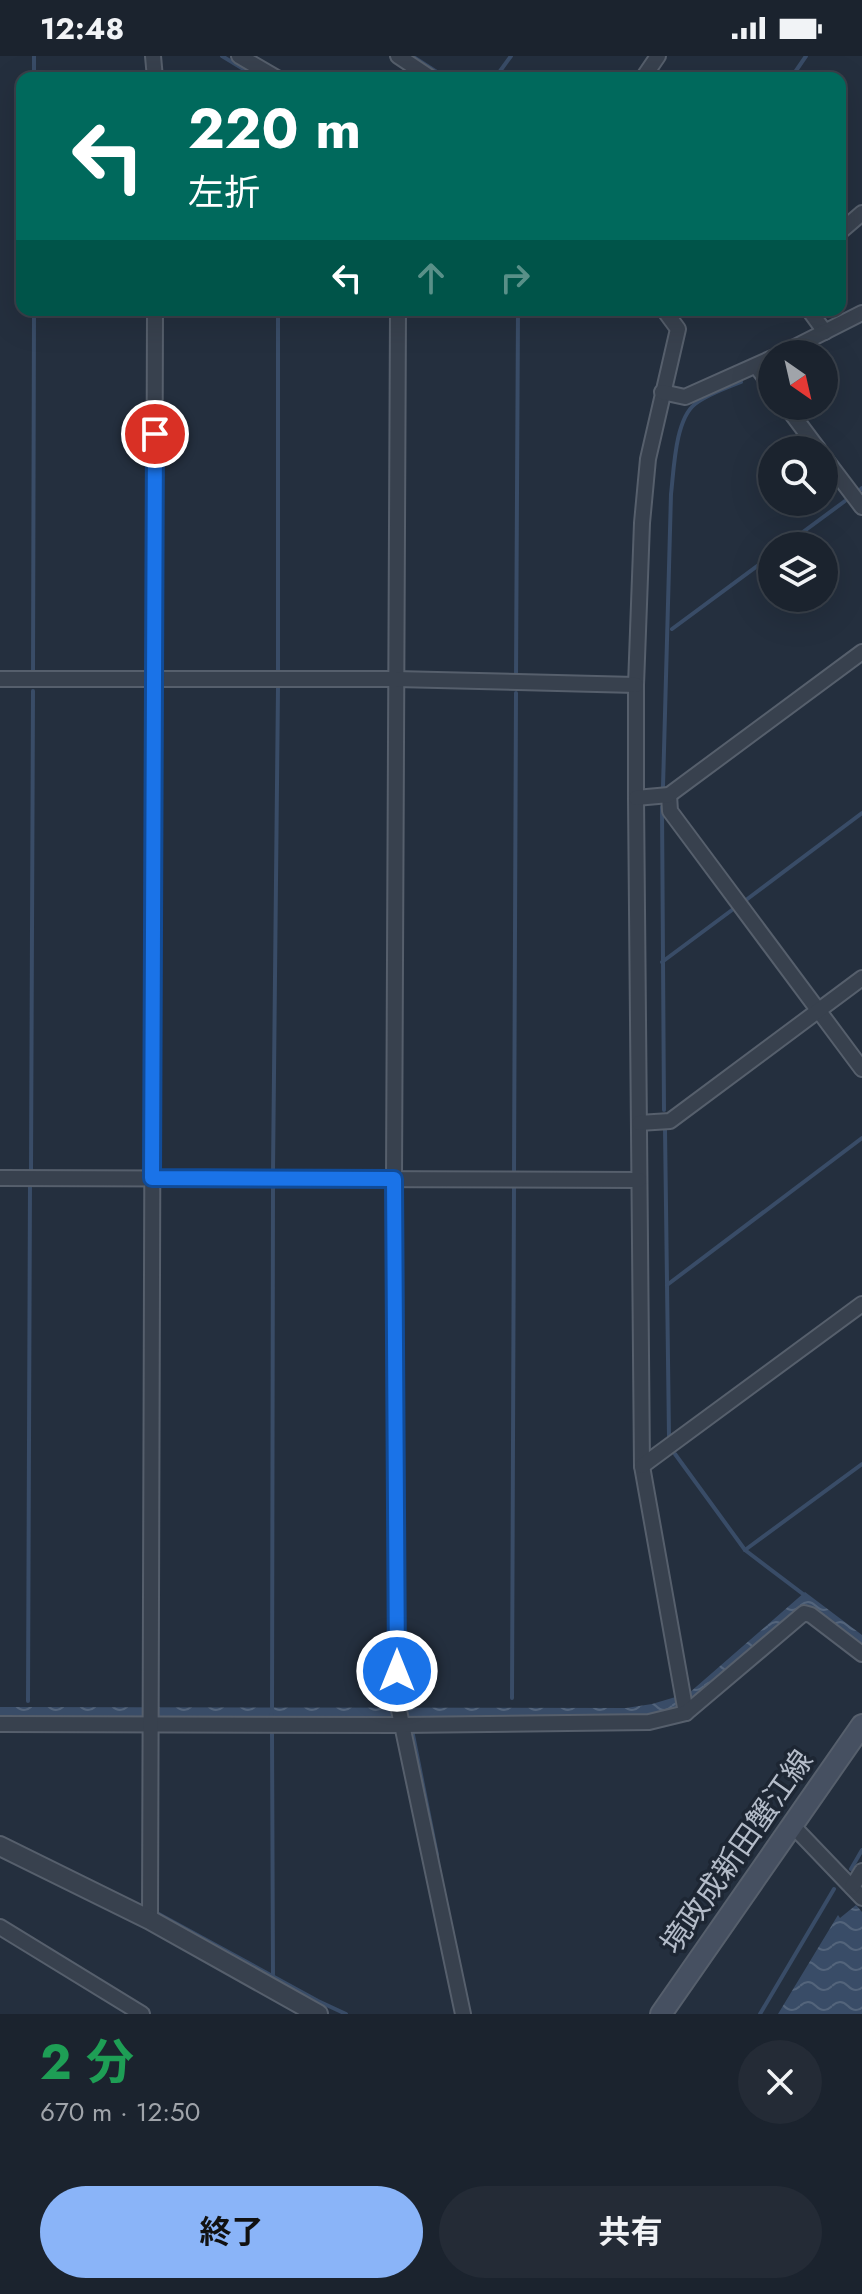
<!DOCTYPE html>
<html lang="ja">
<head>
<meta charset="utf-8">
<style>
	:root { --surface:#1b232e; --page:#242b36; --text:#f1f3f6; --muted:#a0a4aa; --line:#39404a; --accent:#8ab4f8 }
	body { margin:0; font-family:Jost,"Noto Sans JP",sans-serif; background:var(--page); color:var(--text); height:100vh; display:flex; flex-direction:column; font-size:30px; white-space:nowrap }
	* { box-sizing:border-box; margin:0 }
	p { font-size:26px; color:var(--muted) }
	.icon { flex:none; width:44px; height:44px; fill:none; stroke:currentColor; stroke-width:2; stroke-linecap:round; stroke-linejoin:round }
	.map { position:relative; height:1958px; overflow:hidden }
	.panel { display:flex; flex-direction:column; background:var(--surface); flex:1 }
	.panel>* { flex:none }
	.banner { position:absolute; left:16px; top:16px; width:830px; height:244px; border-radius:16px; box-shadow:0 8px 32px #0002,0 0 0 2px var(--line); background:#00695c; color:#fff; overflow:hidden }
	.needle { width:52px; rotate:146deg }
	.fabs { position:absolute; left:758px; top:284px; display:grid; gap:16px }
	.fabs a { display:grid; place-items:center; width:80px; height:80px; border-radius:50%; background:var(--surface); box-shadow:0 8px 32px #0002,0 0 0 2px var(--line); font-size:40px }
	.pin { position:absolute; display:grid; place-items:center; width:68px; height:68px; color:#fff; margin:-34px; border:4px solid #fff; border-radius:50%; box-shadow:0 2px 8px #0007 }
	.me { position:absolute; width:88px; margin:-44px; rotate:0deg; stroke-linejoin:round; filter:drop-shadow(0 0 6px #0008) }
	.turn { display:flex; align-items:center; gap:28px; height:168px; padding:0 40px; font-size:36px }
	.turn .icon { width:104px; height:104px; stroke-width:2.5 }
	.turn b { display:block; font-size:56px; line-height:68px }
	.lanes { display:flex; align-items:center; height:76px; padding:0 40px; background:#0003; justify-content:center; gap:40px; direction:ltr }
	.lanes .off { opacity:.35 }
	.round { display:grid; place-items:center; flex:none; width:84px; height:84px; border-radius:42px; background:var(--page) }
	.headline { display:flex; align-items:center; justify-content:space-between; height:136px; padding:0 40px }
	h1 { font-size:48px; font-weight:700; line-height:60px; color:#1e9e55 }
	.primary-button { display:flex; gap:16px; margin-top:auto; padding:16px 40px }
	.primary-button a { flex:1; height:92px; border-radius:48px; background:var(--accent); color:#111; font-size:32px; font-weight:700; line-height:92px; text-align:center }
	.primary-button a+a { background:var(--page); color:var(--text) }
	.status { display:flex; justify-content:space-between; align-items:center; height:56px; padding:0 40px; background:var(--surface); direction:ltr }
	.status svg { height:22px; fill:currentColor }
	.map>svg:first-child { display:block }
	.water { fill:url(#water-waves) }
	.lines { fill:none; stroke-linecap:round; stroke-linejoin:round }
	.stream { stroke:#394c67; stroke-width:4 }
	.minor-casing { stroke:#565f6c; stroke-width:18 }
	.tertiary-casing { stroke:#565f6c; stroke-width:22 }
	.secondary-casing { stroke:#565f6c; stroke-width:24 }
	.minor { stroke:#38414e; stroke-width:14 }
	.tertiary { stroke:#38414e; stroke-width:18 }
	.secondary { stroke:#465061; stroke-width:20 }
	.route-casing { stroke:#114b97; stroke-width:20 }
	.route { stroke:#1a73e8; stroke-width:14 }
	.labels { text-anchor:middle; stroke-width:7; stroke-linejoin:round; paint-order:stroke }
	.street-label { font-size:30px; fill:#b4bcc9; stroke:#1d2633 }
</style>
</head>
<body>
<div class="status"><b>12:48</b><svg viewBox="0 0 49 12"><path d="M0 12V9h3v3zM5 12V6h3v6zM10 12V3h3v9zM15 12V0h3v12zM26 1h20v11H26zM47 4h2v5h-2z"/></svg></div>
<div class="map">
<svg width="862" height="1958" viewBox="0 0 862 1958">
	<defs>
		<pattern id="water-waves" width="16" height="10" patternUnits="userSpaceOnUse" patternTransform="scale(2)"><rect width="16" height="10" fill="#394c67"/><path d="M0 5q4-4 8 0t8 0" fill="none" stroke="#53647b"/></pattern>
	</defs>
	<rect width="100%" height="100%" fill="#242f3e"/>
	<!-- water -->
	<g class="water">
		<polygon points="805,1536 862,1579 862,1590 805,1548 690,1647 673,1655 625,1661 0,1661 0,1651 626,1652 652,1648 689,1637"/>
		<polygon points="856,1849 862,1856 862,1958 778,1958 838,1859 840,1862"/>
	</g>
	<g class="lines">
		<!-- stream -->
		<g class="stream">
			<polyline points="222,0 258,22"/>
			<polyline points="412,0 446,22"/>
			<polyline points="34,22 34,0"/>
			<polyline points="495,22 511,0"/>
			<polyline points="791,22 806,0"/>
			<polyline points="278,254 278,619"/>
			<polyline points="797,298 811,291"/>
			<polyline points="859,435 862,432"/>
			<polyline points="784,490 845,445"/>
			<polyline points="672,573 772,499"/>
			<polyline points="33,616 34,254"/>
			<polyline points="516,621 518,254"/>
			<path d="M663,731L671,438C674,413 675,364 695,348C708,338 726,332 741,326"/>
			<polyline points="662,751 664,1054"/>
			<polyline points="746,844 862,757"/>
			<polyline points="662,906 732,854"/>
			<polyline points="665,1073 669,1380"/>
			<polyline points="31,1115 33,635"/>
			<polyline points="273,1115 278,632"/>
			<polyline points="514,1117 516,637"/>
			<polyline points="667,1229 862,1082"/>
			<polyline points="675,1398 745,1494 803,1538"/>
			<polyline points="745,1494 862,1408"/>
			<polyline points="512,1642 514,1132"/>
			<polyline points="28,1645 30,1127"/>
			<polyline points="272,1661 273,1131"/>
			<polyline points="412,1674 437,1799"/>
			<polyline points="272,1678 273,1921"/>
			<polyline points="851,1813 862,1794"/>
			<polyline points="155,1856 318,1945 346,1958"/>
			<polyline points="760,1958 834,1833"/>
		</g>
		<defs>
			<g id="minor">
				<polyline points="153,0 155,22"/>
				<polyline points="239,0 277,22"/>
				<polyline points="398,0 431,22"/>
				<polyline points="643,22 658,0"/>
				<polyline points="840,176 862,157"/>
				<polyline points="398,254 394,1123 397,1645 463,1958"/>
				<polyline points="664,254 678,273 648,403 642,467 636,629 636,742 642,1410 686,1657"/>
				<polyline points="809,254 825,276"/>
				<polyline points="781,298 862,257"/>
				<polyline points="756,310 772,331"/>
				<polyline points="662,336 685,341 772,302"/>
				<polyline points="786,350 819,394"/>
				<polyline points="824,401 862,451"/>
				<polyline points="0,623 396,623 636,629"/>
				<polyline points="669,739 670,755 862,1013"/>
				<polyline points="636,742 669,739 862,596"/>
				<polyline points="639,1067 670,1065 862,922"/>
				<polyline points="0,1122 639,1124"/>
				<polyline points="642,1410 862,1248"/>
				<polyline points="0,1668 402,1669 649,1666 686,1657 804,1557 811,1559 862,1598"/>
				<polyline points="793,1770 862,1842"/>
				<polyline points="852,1831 862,1815"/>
				<polyline points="150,1864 155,254"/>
				<polyline points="0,1871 142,1958"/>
			</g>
			<polyline id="tertiary" points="0,1790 150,1864 318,1958"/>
			<polyline id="secondary" points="661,1958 862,1669"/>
		</defs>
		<!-- minor casing -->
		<use href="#minor" class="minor-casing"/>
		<!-- tertiary casing -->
		<use href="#tertiary" class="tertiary-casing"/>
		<!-- secondary casing -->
		<use href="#secondary" class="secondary-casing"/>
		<!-- minor -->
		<use href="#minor" class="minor"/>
		<!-- tertiary -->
		<use href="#tertiary" class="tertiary"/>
		<!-- secondary -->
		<use href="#secondary" class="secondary"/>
	</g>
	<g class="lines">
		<defs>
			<polyline id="route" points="155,378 152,1122 394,1123 397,1615"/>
		</defs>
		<!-- route casing -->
		<use href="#route" class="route-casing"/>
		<!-- route -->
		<use href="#route" class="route"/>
	</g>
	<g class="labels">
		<!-- street labels -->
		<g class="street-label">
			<text transform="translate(737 1796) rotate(-55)" y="10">境政成新田蟹江線</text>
		</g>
	</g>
</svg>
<div class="fabs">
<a><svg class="needle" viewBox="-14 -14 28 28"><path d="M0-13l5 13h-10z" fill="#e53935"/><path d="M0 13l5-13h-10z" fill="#a0a4aa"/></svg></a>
<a><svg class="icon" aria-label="search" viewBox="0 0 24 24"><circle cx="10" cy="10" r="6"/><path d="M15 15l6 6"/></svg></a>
<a><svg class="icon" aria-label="layers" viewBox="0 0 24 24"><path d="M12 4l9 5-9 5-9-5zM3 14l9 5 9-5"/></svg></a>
</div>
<div class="pin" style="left:155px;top:378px;background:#d93025"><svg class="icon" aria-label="arrive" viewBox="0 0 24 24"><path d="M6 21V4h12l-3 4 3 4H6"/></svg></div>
<svg class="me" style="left:397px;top:1615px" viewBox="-20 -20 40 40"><circle r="17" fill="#1a73e8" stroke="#fff" stroke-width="3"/><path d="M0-11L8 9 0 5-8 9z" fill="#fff"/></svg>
<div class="banner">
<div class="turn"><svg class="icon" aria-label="left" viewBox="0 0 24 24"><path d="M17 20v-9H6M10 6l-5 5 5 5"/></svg><div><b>220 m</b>左折</div></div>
<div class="lanes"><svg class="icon" aria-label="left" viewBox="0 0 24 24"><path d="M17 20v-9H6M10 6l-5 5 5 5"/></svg><svg class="icon off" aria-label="ahead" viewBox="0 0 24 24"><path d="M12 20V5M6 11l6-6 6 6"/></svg><svg class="icon off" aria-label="right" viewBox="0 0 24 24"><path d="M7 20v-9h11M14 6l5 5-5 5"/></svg></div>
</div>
</div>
<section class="panel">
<div class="headline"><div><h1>2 分</h1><p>670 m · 12:50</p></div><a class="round"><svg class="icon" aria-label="close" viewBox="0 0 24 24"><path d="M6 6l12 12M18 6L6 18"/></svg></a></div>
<div class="primary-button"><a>終了</a><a>共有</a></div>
</section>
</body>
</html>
